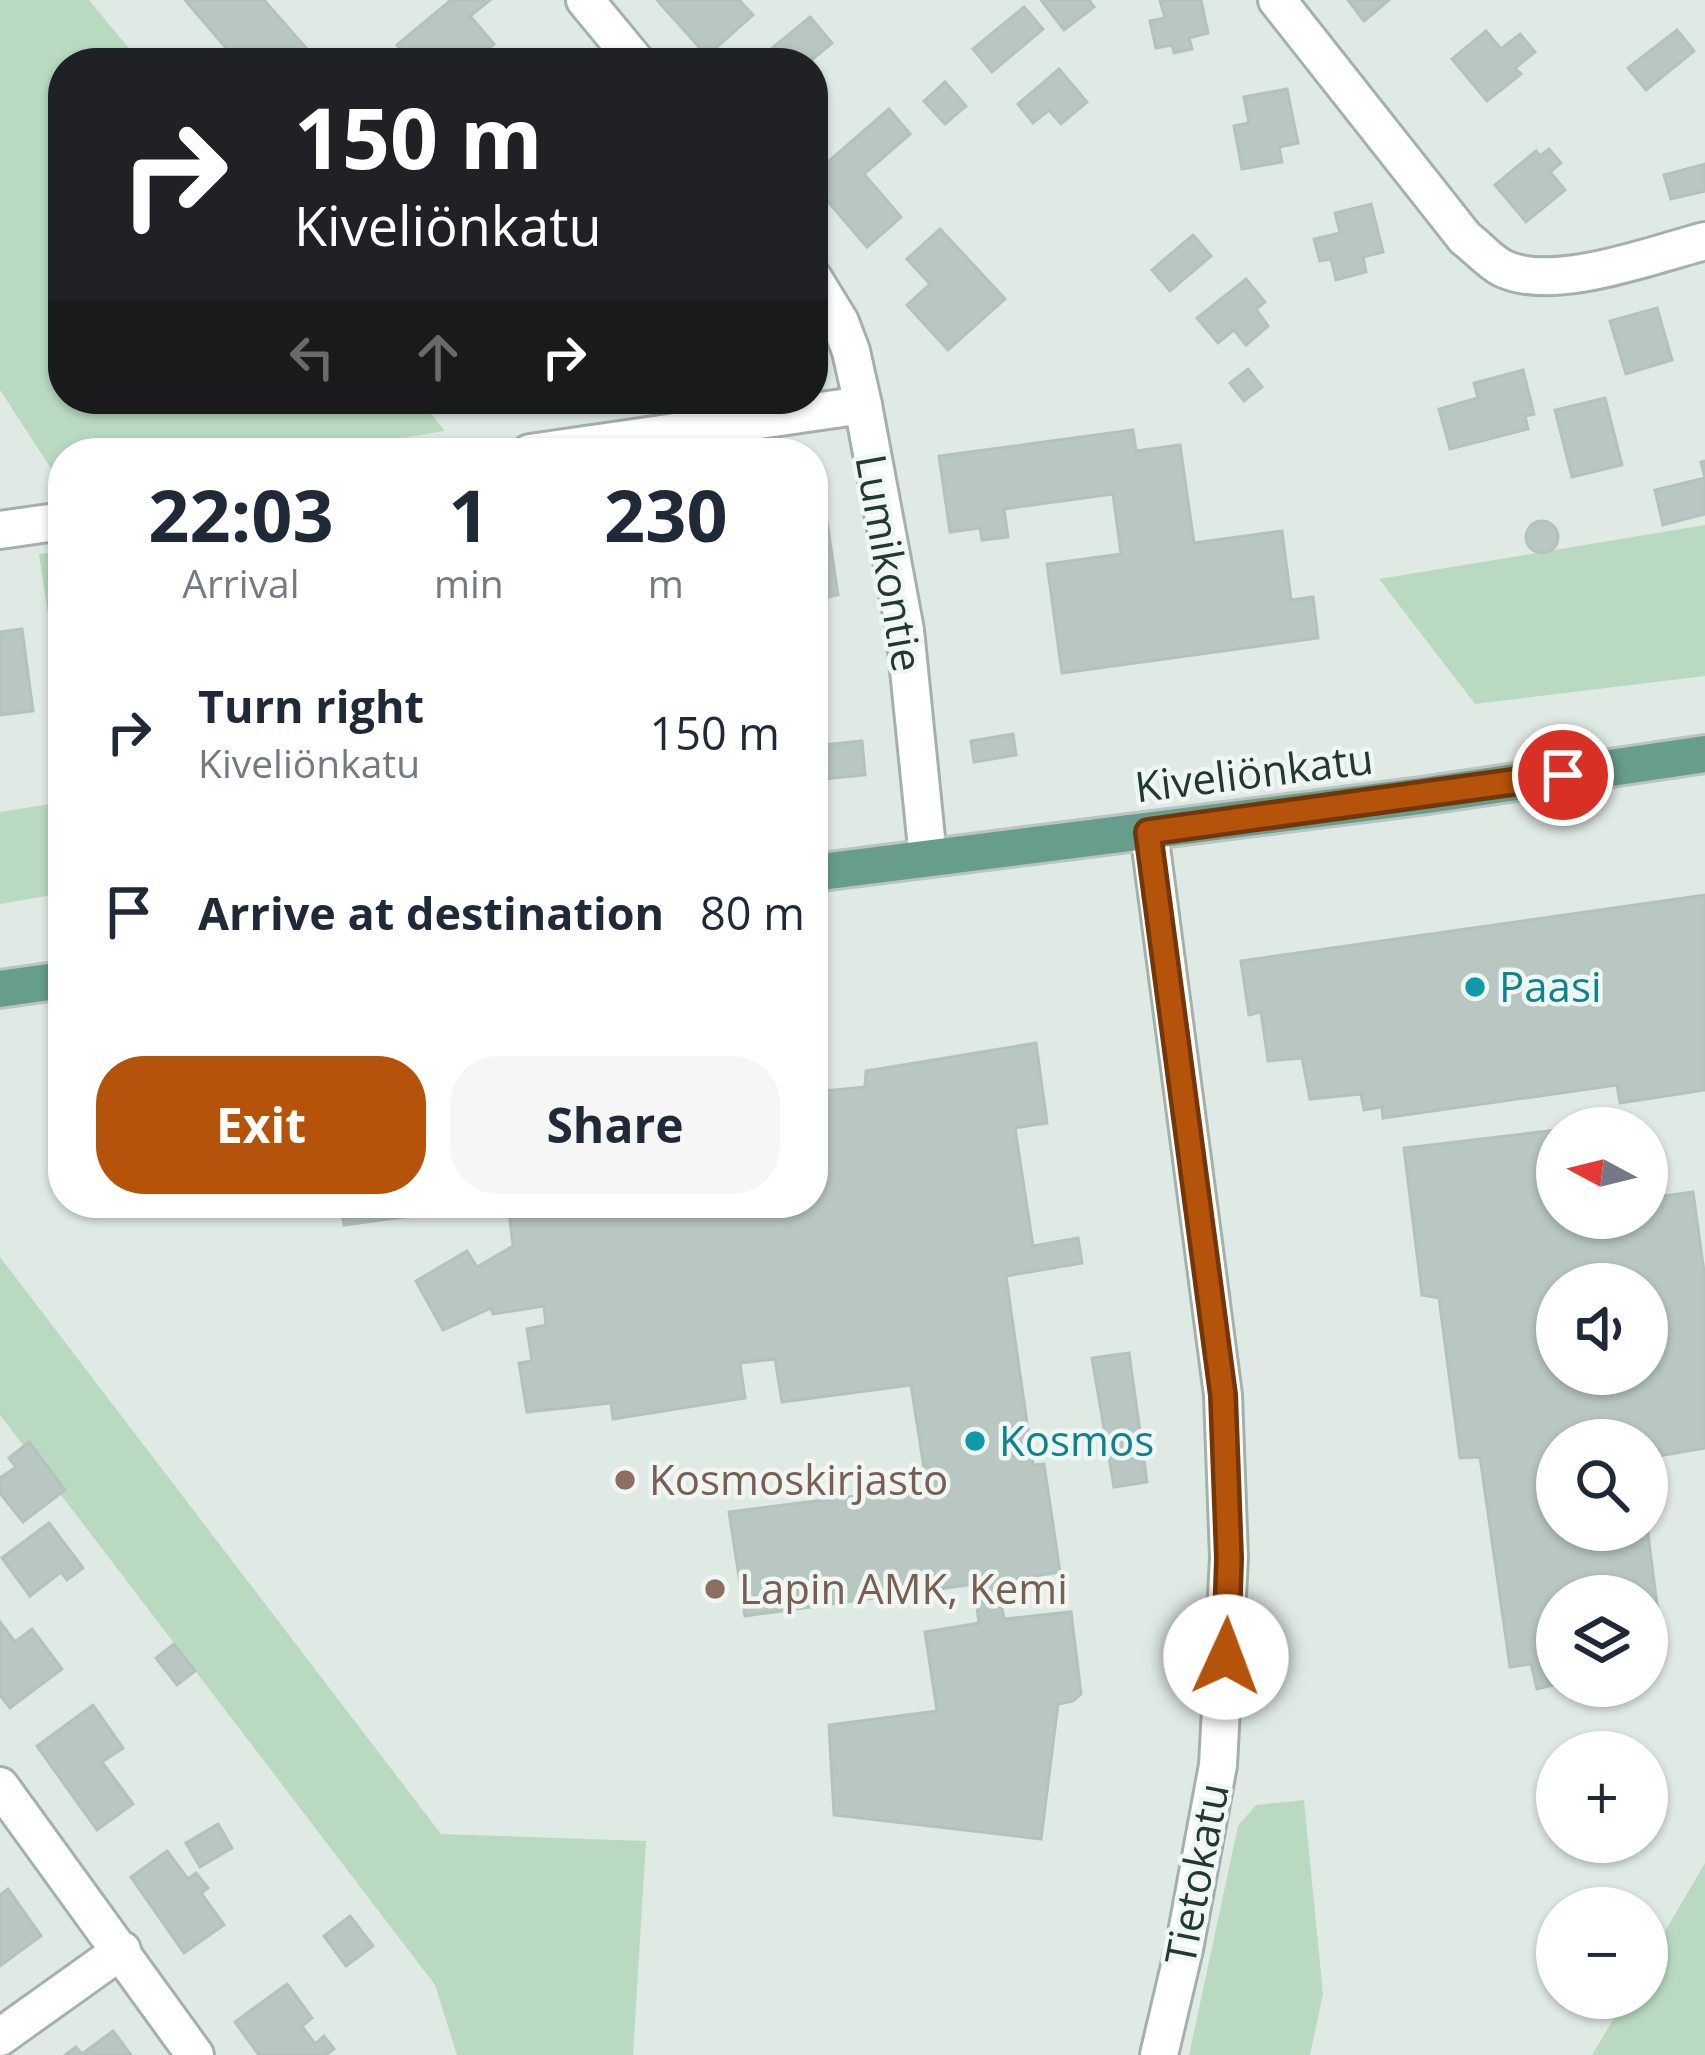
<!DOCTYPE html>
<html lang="en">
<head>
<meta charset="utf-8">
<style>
	:root { --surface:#fff; --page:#f6f6f7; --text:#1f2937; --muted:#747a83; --accent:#b45309 }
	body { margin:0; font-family:"Open Sans",sans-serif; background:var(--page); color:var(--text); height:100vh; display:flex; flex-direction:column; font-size:45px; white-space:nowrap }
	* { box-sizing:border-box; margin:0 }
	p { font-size:39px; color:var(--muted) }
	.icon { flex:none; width:66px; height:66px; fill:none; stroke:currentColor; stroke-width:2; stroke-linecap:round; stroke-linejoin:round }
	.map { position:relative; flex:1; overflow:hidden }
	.sheet { position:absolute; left:48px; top:438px; width:780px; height:780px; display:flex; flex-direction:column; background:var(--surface); border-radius:48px; box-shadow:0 3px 9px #0004 }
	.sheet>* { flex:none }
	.top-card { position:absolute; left:48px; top:48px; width:780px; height:366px; border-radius:48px; box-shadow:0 3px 9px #0004; background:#202124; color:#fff; overflow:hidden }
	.needle { width:78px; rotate:277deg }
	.controls { position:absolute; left:1536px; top:1107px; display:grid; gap:24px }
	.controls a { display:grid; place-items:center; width:132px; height:132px; border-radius:50%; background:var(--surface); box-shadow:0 3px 9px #0004; font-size:60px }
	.pin { position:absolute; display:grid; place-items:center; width:102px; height:102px; color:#fff; margin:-51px; border:6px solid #fff; border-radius:50%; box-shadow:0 3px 12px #0007 }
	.me { position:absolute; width:132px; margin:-66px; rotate:2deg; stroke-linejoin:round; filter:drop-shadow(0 0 9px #0008) }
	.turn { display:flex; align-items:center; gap:42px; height:252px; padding:0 48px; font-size:54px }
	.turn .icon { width:156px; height:156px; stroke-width:2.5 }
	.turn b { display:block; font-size:84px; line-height:102px }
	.lanes { display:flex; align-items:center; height:114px; padding:0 48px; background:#0003; justify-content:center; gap:60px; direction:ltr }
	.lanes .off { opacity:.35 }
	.eta { display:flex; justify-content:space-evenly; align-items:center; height:204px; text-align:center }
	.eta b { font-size:72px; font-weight:700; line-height:84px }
	.action { display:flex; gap:24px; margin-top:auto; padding:24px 48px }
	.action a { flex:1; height:138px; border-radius:48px; background:var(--accent); color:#fff; font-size:48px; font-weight:700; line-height:138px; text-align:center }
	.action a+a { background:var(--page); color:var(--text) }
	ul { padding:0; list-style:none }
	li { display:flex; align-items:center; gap:36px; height:180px; padding:0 48px }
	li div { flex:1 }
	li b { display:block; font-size:45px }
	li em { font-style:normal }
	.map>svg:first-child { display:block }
	.green { fill:#b9dac1 }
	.building { fill:#b8c7c1; stroke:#b2c3bc; stroke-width:3; fill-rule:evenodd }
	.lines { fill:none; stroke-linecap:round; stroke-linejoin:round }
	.minor-casing { stroke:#a3b1ac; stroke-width:42 }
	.major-casing { stroke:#bcc4c2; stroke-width:42 }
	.minor { stroke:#fff; stroke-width:36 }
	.major { stroke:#669d8d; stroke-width:36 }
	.route-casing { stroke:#753606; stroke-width:30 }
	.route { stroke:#b45309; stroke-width:21 }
	.culture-dot { fill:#0f9aa8; stroke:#f0f7f3; stroke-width:4.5 }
	.education-dot { fill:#8d6e63; stroke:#f0f7f3; stroke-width:4.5 }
	.labels { text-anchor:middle; stroke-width:9; stroke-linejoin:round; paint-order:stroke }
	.street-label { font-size:42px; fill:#213932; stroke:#f0f7f3 }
	.culture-label { font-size:42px; fill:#0d838f; stroke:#f0f7f3; text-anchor:start }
	.education-label { font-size:42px; fill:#785e54; stroke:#f0f7f3; text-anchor:start }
</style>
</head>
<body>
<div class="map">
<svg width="1705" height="2055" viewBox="0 0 1705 2055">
	<rect width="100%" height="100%" fill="#e0eae5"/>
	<!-- green -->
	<g class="green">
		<polygon points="0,0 89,0 141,63 63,63 63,399 419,399 445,431 304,453 63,453 63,487 0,390"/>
		<polygon points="1705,525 1705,676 1475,704 1379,579"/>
		<polygon points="63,551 63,714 39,554"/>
		<polygon points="63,802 63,893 0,904 0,812"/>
		<polygon points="0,1257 441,1834 646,1841 633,2055 457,2055 435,1985 0,1415"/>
		<polygon points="1304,1800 1323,1994 1310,2055 1189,2055 1238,1826 1256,1805"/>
		<polygon points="1705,1863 1705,2055 1592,2055 1626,1998 1647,1998 1647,1962"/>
	</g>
	<!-- building -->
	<g class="building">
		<polygon points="185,0 264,0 319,63 239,63"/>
		<polygon points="451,0 490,0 470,16 494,44 471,63 412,63 397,45"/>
		<polygon points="657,0 739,0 753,15 707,56"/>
		<polygon points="1041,0 1089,0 1094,7 1064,30"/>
		<polygon points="1160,0 1201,0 1208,33 1189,38 1192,49 1174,53 1172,45 1156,48 1150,21 1165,18"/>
		<polygon points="1348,0 1389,0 1364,21"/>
		<polygon points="1024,7 1043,29 992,72 973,49"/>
		<polygon points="810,17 832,43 808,63 754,63"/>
		<polygon points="1677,30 1694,51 1646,90 1628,68"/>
		<polygon points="1486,31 1501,49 1520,34 1535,52 1515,68 1521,74 1487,101 1452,59"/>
		<polygon points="1059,69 1087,102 1061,124 1049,110 1033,123 1018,104"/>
		<polygon points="945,82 966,106 945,124 924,101"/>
		<polygon points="1287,89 1298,143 1279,147 1282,162 1242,169 1234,126 1249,123 1244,97"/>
		<polygon points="889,109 910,134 864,174 901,217 867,247 813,184 813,175"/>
		<polygon points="1549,149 1561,163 1550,172 1565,190 1526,222 1495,185 1536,151 1540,156"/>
		<polygon points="1705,164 1705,191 1671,199 1664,175"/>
		<polygon points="1371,204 1383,252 1363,257 1366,272 1336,280 1331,259 1320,261 1314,239 1340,233 1335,213"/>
		<polygon points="940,229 1005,299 948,350 907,305 930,284 907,259"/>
		<polygon points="1193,235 1211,256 1170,291 1152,270"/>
		<polygon points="1246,279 1265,302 1256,309 1268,326 1246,345 1234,330 1218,343 1197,318"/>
		<polygon points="1657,308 1672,360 1626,374 1610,321"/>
		<polygon points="1248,369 1262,387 1244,401 1230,383"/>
		<polygon points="1523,370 1534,414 1525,416 1528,429 1450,449 1439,409 1478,398 1474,383"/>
		<polygon points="1605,398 1622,465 1572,477 1555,410"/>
		<polygon points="1133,430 1136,451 1180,445 1194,543 1282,531 1291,600 1313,597 1318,638 1062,673 1047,564 1121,554 1113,494 1004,509 1008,537 982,540 980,528 950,532 939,456"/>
		<polygon points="1705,461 1705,514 1663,525 1655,490 1705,478 1701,462"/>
		<polygon points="819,468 838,595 813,599 813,469"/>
		<circle cx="1542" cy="537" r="16"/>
		<polygon points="22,629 33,711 0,715 0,632"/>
		<polygon points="1013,734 1016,755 974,762 971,741"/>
		<polygon points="862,741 865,775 813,780 813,746"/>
		<polygon points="1705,895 1705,1090 1620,1103 1617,1085 1383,1118 1382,1107 1364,1110 1361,1094 1310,1099 1302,1058 1268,1061 1261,1012 1249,1015 1241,961"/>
		<polygon points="1036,1043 1047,1123 1015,1128 1033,1246 1078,1238 1082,1263 1006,1276 1033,1465 1044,1464 1060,1572 997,1582 1004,1619 1071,1612 1081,1694 1073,1701 1058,1704 1041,1839 834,1815 829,1725 937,1711 925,1632 979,1623 974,1584 745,1616 729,1512 927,1487 911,1385 782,1402 775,1359 740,1363 745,1398 613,1419 611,1403 527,1412 519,1363 532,1361 527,1329 546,1325 544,1306 493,1314 491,1308 443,1330 416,1281 467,1251 477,1267 513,1246 508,1203 813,1203 813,1092 865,1087 866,1071"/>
		<path d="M1557,1130V1218H1647V1140L1657,1197L1693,1192L1705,1279V1448L1647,1458V1440H1557V1530H1647V1526L1662,1645L1647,1647V1596H1557V1684L1537,1689L1531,1664L1510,1667L1480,1457L1460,1458L1439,1298L1422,1295L1404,1148ZM1557,1284H1647V1374H1557Z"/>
		<polygon points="341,1203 504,1203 344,1225"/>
		<polygon points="1129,1353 1147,1482 1114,1487 1092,1358"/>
		<polygon points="29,1442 65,1490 23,1522 0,1493 0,1478 16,1467 9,1458"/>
		<polygon points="49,1523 83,1568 67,1580 61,1572 30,1596 2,1558"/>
		<polygon points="0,1622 15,1642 32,1629 62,1669 10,1708 0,1695"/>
		<polygon points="174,1644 195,1671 177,1685 156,1658"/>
		<polygon points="93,1705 123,1748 102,1762 133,1804 97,1830 37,1746"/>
		<polygon points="218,1824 232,1848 200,1867 186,1843"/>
		<polygon points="167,1851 188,1879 196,1873 208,1888 201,1893 224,1925 184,1953 131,1877"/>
		<polygon points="8,1889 41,1936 0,1966 0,1895"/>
		<polygon points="350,1916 373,1946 346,1966 324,1936"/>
		<polygon points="287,1984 312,2018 302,2026 315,2044 324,2036 334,2049 326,2055 259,2055 235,2022"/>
		<polygon points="113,2031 131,2055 65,2055 76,2047 82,2054"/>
	</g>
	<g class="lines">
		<defs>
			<g id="minor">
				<polyline points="585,0 637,63"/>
				<path d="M1277,0L1465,238C1477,247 1489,261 1502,268C1553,293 1651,255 1705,241"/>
				<polyline points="813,278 840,322 851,351 863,405 905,630 928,858"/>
				<polyline points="530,453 863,405"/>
				<polyline points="0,530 63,521"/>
				<polyline points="1149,832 1223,1395 1229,1558 1218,1765 1184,1949 1159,2055"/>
				<polyline points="0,1786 195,2055"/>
				<polyline points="0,2037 122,1950"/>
			</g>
			<g id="major">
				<polyline points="813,873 1421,796 1705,754"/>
				<polyline points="0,989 63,980"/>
			</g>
		</defs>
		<!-- minor casing -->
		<use href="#minor" class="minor-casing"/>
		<!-- major casing -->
		<use href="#major" class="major-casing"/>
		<!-- minor -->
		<use href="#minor" class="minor"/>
		<!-- major -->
		<use href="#major" class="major"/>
	</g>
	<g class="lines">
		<defs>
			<polyline id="route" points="1226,1657 1229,1558 1223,1395 1148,832 1563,775"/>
		</defs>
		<!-- route casing -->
		<use href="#route" class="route-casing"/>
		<!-- route -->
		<use href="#route" class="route"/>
	</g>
	<!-- markers -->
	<g class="culture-dot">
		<circle cx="1475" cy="987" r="12"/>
		<circle cx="975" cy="1441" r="12"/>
	</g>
	<g class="education-dot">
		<circle cx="625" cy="1480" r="12"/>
		<circle cx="715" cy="1589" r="12"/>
	</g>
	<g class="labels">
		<!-- street labels -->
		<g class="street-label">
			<text transform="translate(889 563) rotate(80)" y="15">Lumikontie</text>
			<text transform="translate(1254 773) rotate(-7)" y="15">Kiveliönkatu</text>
			<text transform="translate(1197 1874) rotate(-79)" y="15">Tietokatu</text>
		</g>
		<!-- culture labels -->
		<g class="culture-label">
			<text x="1499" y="1002">Paasi</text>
			<text x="999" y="1456">Kosmos</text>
		</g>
		<!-- education labels -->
		<g class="education-label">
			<text x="649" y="1495">Kosmoskirjasto</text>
			<text x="739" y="1604">Lapin AMK, Kemi</text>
		</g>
	</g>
</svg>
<div class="controls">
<a><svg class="needle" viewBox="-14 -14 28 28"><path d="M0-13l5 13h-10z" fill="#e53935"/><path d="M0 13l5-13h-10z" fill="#747a83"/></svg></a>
<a><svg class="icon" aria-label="sound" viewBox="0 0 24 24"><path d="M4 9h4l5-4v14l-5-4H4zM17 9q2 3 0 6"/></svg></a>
<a><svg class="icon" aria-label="search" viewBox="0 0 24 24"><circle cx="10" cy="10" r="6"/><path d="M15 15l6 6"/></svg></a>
<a><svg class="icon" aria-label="layers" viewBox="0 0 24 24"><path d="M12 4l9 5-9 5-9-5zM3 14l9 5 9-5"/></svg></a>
<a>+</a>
<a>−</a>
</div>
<div class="pin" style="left:1563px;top:775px;background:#d93025"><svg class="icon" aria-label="arrive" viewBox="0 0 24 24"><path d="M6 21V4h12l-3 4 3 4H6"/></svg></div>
<svg class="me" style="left:1226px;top:1657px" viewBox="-20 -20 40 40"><circle r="19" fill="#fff"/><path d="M0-13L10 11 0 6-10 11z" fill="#b45309"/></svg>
<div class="top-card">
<div class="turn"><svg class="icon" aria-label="right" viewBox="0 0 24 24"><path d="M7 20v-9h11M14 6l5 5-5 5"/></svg><div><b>150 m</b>Kiveliönkatu</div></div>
<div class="lanes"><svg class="icon off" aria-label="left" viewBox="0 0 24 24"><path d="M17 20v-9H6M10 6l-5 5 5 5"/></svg><svg class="icon off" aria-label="ahead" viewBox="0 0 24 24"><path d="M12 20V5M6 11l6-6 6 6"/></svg><svg class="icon" aria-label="right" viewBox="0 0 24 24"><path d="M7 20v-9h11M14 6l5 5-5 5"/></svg></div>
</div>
<section class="sheet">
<div class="eta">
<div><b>22:03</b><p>Arrival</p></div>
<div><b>1</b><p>min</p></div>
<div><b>230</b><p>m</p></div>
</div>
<ul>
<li><svg class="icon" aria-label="right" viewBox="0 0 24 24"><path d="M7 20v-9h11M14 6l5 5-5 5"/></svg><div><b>Turn right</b><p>Kiveliönkatu</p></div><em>150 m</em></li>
<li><svg class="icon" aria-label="arrive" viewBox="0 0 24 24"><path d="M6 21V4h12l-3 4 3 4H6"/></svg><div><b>Arrive at destination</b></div><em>80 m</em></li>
</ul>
<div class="action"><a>Exit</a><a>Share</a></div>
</section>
</div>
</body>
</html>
